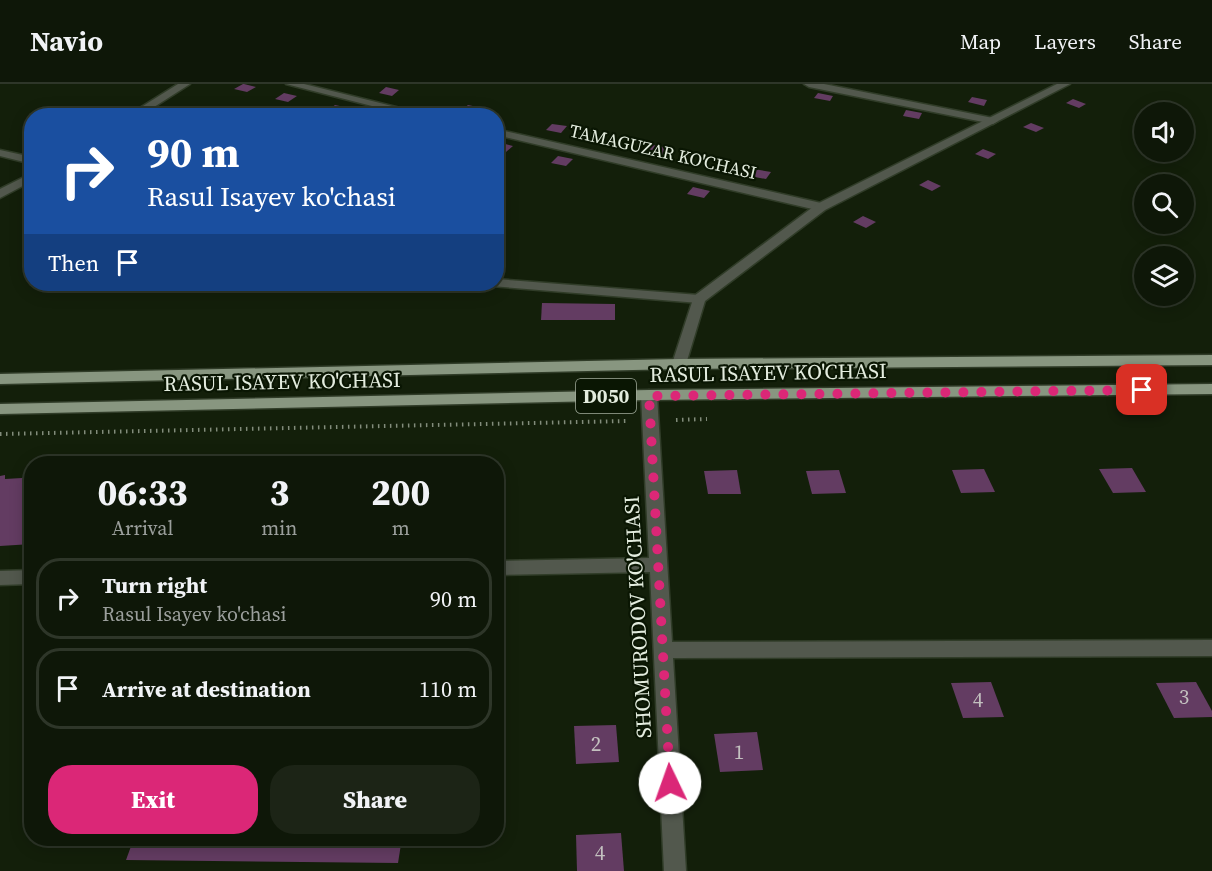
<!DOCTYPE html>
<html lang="en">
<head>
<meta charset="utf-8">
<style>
	:root { --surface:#0e1708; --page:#1c2416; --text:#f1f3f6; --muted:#9b9f9c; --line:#2e3629; --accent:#db2777 }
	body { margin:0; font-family:"Source Serif 4",serif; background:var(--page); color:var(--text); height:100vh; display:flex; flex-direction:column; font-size:22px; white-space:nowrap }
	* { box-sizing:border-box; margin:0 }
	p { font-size:20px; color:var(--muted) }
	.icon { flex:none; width:33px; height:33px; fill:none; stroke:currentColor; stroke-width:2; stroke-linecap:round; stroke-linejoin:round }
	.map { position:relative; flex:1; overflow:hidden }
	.panel { position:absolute; left:24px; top:372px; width:480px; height:390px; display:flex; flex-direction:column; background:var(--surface); border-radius:24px; box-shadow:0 3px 15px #0003,0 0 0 2px var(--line) }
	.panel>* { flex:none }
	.banner { position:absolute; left:24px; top:24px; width:480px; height:183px; border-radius:24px; box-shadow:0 3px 15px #0003,0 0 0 2px var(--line); background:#1a4fa0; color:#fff; overflow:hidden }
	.controls { position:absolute; left:1134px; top:18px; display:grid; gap:12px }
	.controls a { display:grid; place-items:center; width:60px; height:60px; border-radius:50%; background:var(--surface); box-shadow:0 3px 15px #0003,0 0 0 2px var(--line); font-size:30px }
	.pin { position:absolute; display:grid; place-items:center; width:51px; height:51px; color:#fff; margin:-26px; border-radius:12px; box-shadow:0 3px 9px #0006 }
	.me { position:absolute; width:66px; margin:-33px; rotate:357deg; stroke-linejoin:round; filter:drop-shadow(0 0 4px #0008) }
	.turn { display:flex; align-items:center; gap:21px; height:126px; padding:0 24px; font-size:27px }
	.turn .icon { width:78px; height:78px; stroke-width:2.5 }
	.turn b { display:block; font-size:42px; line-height:51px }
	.then { display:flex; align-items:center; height:57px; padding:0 24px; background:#0003; gap:12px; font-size:22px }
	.eta { display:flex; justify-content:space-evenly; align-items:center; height:102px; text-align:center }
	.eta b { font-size:36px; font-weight:800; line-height:42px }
	.cta { display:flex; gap:12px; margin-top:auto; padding:12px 24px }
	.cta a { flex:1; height:69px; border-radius:24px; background:var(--accent); color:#fff; font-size:24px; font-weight:800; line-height:69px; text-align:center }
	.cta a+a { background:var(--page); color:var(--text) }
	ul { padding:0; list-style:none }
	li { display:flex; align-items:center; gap:18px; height:81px; margin:0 12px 9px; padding:0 12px; border:3px solid var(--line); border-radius:24px }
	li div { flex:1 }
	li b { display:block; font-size:22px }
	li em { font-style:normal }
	header { display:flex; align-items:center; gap:36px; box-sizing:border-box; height:84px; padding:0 30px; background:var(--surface); border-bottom:2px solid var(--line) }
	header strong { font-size:28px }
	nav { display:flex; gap:33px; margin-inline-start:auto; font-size:21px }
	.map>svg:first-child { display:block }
	.building { fill:#633c62 }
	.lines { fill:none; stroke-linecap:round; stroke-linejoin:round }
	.minor-casing { stroke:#303c28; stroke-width:3 }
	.tertiary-casing { stroke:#303c28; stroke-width:3 }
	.primary-casing { stroke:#303c28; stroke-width:3 }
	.path { stroke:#828c7b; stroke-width:4; stroke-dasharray:1.5 4.5; stroke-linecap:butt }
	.minor { fill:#52584d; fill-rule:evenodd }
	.tertiary { fill:#52584d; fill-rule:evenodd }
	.primary { fill:#889680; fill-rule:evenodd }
	.route { stroke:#db2777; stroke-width:10; stroke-dasharray:0 18 }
	.labels { text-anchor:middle; stroke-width:4.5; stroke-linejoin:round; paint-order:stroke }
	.far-street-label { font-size:18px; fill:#e3ecde; stroke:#0a1603 }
	.shield { fill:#0a1603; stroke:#a2ac9c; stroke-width:1.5 }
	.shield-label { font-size:20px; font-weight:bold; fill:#e3ecde }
	.street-label { font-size:21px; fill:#e3ecde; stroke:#0a1603 }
	.near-number-label { font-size:21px; fill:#c3c0bf }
</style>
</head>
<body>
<header>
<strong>Navio</strong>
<nav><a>Map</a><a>Layers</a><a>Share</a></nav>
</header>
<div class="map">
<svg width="1212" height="787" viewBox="0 0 1212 787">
	<rect width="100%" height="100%" fill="#131f0a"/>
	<!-- building -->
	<g class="building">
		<polygon points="243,0 244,0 256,3 247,8 234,5"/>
		<polygon points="386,3 399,6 392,12 379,9"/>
		<polygon points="284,9 297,12 288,18 275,15"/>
		<polygon points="818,9 833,12 830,17 814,14"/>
		<polygon points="972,13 987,16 984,22 968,18"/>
		<polygon points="1073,15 1086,20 1079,24 1066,19"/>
		<polygon points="335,21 349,24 340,30 327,27"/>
		<polygon points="468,21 482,24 475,30 461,27"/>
		<polygon points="906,26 922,29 919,35 903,32"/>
		<polygon points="1031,39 1044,44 1036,48 1023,43"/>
		<polygon points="552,40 567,42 561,49 546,46"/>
		<polygon points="498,58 513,62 506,68 496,66"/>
		<polygon points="653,61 669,64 663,71 647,68"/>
		<polygon points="983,65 996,70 988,75 975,70"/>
		<polygon points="558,72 573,75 566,82 551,79"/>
		<polygon points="754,85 771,88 766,95 749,92"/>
		<polygon points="928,96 941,102 932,107 919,101"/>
		<polygon points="693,103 710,107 704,114 687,110"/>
		<polygon points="863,132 876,138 866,144 853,138"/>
		<polygon points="542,219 615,220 615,236 541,236"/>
		<polygon points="1132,384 1146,408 1113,409 1099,385"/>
		<polygon points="984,385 995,408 961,409 952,386"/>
		<polygon points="737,386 741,410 708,410 704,387"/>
		<polygon points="839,386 846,409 812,410 806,387"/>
		<polygon points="27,390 32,390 32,460 0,462 0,392 5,391 5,395 22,394"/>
		<polygon points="991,598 1004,633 963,634 951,599"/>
		<polygon points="1196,598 1212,627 1212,633 1174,634 1156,599"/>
		<polygon points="616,641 619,678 576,680 574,642"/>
		<polygon points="757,648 763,686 720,688 714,650"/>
		<polygon points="621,749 624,787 577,787 576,751"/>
		<polygon points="134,754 402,754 398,779 126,776"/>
	</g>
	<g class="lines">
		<defs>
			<g id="minor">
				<polygon points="178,0 190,0 140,32 127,32"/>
				<polygon points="286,0 304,0 432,32 411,32"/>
				<polygon points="804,0 824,0 993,34 998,37 993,40 809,3"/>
				<polygon points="496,45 821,119 827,123 821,127 496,51"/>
				<polygon points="0,66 32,73 32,80 0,72"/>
				<polygon points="32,89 32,97 0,114 0,105"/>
				<polygon points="496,195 699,211 706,215 699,219 491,202 490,200 496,200"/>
				<polygon points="649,306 657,311 672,558 1212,556 1212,572 673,574 686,787 664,787 650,488 496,491 496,477 649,474 641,311"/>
				<polygon points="32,486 32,500 0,501 0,487"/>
			</g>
			<polygon id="tertiary" points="1057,0 1070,0 825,126 705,217 686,280 679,285 674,283 672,280 694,212 817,120"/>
			<g id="primary">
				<polygon points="1212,271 1212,281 679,285 0,300 0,290 679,275"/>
				<polygon points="1212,300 1212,310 649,316 0,330 0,320 649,306"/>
			</g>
		</defs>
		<!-- minor casing -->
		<use href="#minor" class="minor-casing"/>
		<!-- tertiary casing -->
		<use href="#tertiary" class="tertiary-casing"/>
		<!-- primary casing -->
		<use href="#primary" class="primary-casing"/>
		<!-- path -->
		<g class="path">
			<polyline points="676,336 707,335"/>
			<polyline points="0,350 626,337"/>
		</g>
		<!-- minor -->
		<use href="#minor" class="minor"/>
		<!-- tertiary -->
		<use href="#tertiary" class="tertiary"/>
		<!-- primary -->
		<use href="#primary" class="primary"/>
	</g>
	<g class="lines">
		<!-- route -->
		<polyline class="route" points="670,699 649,312 1142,306"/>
	</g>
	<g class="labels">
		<!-- far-street labels -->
		<g class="far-street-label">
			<text transform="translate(663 68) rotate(13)" y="6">TAMAGUZAR KO'CHASI</text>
		</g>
		<!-- shield labels -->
		<rect class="shield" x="576" y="295" width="60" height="34" rx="4.5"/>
		<g class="shield-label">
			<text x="606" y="319">D050</text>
		</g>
		<!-- street labels -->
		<g class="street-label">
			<text transform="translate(768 289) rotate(-1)" y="7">RASUL ISAYEV KO'CHASI</text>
			<text transform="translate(282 298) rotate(-1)" y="7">RASUL ISAYEV KO'CHASI</text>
			<text transform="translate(638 533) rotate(-93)" y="7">SHOMURODOV KO'CHASI</text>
		</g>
		<!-- near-number labels -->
		<g class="near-number-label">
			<text x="1184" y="620">3</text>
			<text x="978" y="623">4</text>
			<text x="596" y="667">2</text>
			<text x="739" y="675">1</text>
			<text x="600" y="776">4</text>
		</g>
	</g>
</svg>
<div class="controls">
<a><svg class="icon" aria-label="sound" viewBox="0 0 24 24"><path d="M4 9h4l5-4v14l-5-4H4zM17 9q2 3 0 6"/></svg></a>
<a><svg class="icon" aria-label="search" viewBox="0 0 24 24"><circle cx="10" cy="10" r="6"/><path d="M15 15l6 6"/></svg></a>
<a><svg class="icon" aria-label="layers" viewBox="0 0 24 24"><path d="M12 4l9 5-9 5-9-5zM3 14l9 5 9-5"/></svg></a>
</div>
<div class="pin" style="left:1142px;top:306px;background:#d93025"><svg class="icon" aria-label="arrive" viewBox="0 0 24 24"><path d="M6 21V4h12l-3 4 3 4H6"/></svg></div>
<svg class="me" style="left:670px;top:699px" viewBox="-20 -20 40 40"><circle r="19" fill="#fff"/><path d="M0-13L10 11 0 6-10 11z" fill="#db2777"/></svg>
<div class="banner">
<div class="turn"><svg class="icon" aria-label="right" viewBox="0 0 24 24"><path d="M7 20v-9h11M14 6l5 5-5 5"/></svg><div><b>90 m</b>Rasul Isayev ko'chasi</div></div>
<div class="then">Then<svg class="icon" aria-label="arrive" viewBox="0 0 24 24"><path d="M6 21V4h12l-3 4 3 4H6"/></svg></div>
</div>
<section class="panel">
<div class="eta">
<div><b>06:33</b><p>Arrival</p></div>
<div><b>3</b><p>min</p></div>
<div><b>200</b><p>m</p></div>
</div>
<ul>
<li><svg class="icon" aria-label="right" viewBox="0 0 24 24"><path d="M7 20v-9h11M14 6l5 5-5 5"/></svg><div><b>Turn right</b><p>Rasul Isayev ko'chasi</p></div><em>90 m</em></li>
<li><svg class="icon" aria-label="arrive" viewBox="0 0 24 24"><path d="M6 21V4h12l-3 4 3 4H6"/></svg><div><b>Arrive at destination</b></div><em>110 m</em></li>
</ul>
<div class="cta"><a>Exit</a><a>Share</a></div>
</section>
</div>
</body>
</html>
